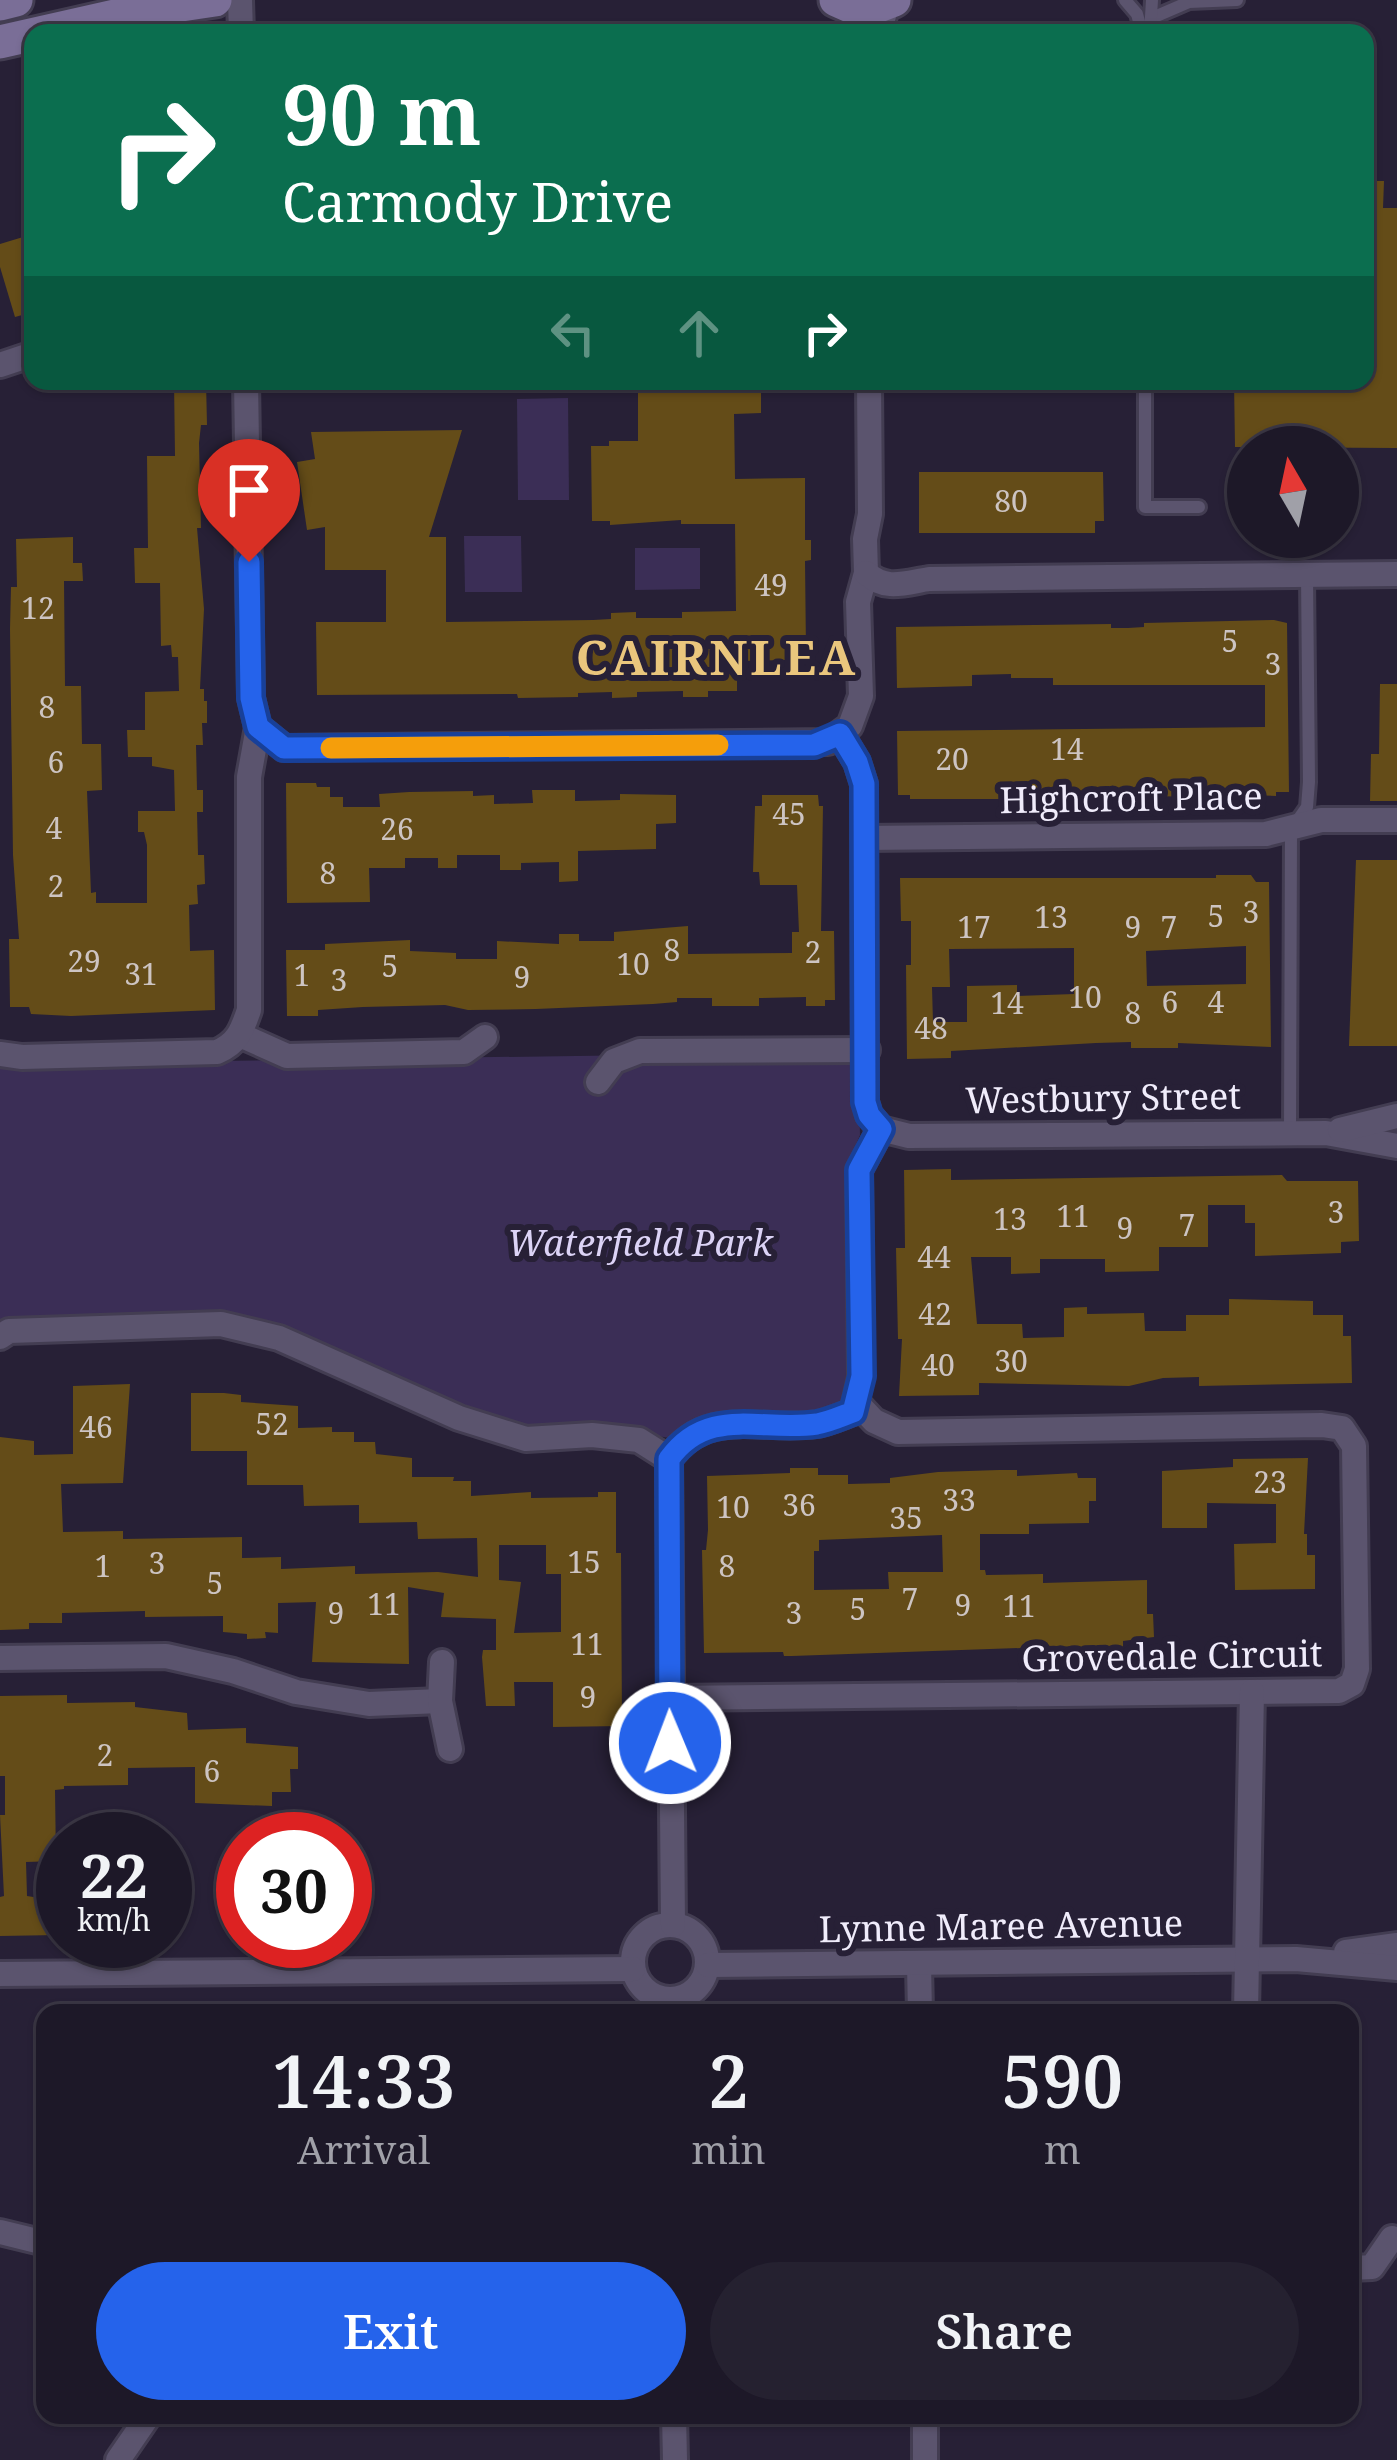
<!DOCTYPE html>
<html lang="en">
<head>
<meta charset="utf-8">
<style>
	:root { --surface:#1d1828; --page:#252130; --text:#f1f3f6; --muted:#a0a0a8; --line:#3b3745; --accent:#2563eb }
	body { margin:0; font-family:"Noto Serif",serif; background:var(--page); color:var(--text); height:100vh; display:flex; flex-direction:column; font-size:45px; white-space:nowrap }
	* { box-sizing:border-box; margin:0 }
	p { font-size:39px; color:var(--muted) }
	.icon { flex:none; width:66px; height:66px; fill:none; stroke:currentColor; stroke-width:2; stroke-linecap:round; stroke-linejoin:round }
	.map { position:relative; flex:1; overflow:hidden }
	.details { position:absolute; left:36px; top:2004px; width:1323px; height:420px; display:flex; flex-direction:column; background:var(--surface); border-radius:24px; box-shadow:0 3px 9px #0004,0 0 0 3px var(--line) }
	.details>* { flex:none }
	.guide { position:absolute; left:24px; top:24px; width:1350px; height:366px; border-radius:24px; box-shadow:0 3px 9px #0004,0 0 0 3px var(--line); background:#0b6e4f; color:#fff; overflow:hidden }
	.needle { width:78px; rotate:351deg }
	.buttons { position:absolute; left:1227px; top:426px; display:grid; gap:24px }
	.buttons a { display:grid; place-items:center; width:132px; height:132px; border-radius:50%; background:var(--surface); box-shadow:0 3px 9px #0004,0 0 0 3px var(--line); font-size:60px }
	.speed { position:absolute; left:36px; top:1812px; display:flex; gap:24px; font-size:60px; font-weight:700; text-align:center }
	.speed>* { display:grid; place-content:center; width:156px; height:156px; border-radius:50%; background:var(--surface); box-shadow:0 3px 9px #0004,0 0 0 3px var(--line); line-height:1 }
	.speed small { font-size:30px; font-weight:400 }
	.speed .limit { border:18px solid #d22; background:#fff; color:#111 }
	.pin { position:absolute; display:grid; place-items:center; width:102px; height:102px; color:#fff; margin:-123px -51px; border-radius:50% 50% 50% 0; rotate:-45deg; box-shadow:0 0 12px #0007 }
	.pin .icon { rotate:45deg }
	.me { position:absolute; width:132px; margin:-66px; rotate:359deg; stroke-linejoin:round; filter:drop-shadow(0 0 9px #0008) }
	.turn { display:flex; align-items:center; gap:42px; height:252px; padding:0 60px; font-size:54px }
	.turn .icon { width:156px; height:156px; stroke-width:2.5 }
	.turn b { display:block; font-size:84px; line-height:102px }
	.lanes { display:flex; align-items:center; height:114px; padding:0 60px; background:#0003; justify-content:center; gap:60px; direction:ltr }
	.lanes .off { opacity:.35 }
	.eta { display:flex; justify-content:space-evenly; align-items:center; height:204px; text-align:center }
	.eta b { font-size:72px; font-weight:600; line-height:84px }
	.button { display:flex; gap:24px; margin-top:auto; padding:24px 60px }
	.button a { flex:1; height:138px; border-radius:72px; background:var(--accent); color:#fff; font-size:48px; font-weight:600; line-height:138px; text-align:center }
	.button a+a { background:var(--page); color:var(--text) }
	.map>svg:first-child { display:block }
	.green { fill:#3b2e56 }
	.building { fill:#644c18; fill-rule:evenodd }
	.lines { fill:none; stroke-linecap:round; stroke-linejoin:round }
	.service-casing { stroke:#433d52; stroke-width:18 }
	.minor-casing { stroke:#433d52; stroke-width:30 }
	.secondary-casing { stroke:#433d52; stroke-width:39 }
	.service { stroke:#5b546e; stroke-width:12 }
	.minor { stroke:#5b546e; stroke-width:24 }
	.secondary { stroke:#7a6e97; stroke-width:33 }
	.route-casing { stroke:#184099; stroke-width:30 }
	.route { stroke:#2563eb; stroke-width:21 }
	.slow { stroke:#f59e0b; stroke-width:21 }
	.labels { text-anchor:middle; stroke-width:12; stroke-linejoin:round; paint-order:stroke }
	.number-label { font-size:30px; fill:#cdc4c2 }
	.street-label { font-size:36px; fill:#f0ecfb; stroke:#272036 }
	.park-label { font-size:36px; font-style:italic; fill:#dcd3f6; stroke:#272036 }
	.district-label { font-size:48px; font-weight:bold; letter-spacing:3px; fill:#eac67d; stroke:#272036 }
</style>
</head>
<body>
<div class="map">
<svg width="1397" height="2460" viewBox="0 0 1397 2460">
	<rect width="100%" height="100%" fill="#272036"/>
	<!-- green -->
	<g class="green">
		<polygon points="568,398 569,500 518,500 517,399"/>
		<polygon points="464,536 521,536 522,592 465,592"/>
		<polygon points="635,548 700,548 700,589 635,590"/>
		<polygon points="858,1052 860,1135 849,1161 852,1387 847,1398 820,1412 717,1415 670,1438 589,1426 530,1431 466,1411 220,1312 0,1320 0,1064"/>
	</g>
	<!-- building -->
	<g class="building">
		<polygon points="1365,181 1384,181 1383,208 1397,208 1397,448 1235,447 1234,381 1365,381"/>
		<polygon points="33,234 33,312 15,317 0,267 0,244"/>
		<polygon points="174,381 206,381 207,425 201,425 199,443 201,528 197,528 204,609 200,689 204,689 204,701 207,701 207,723 202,723 203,745 196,745 197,790 203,790 203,812 197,812 198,855 204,855 205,884 197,885 198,904 189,905 190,951 214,950 215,1010 71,1016 31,1014 29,1007 10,1007 9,939 19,939 13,855 10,629 11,587 17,587 16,539 73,537 73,563 82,563 83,581 64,581 65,686 81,686 82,744 101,744 102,790 87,791 91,893 96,892 96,903 147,903 147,845 144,832 138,832 138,811 175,811 174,770 152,766 152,757 128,757 127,730 145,730 145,692 179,691 178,657 172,657 171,645 161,646 160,583 135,583 134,548 148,548 147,456 175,456"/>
		<polygon points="638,381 761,381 761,413 734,414 735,479 805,478 805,540 811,540 811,560 805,561 806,651 786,651 786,660 737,661 737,691 708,691 708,697 683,697 683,691 637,692 637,697 612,698 612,692 578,693 578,697 518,698 517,694 317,695 316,622 386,622 386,570 325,570 325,527 307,530 297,462 315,459 311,432 462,430 429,537 446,537 446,622 593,620 611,619 611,613 636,612 636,618 682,618 682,612 736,611 735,524 681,524 681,520 610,525 610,521 592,521 591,446 609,446 609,441 638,441"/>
		<polygon points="919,472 1103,472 1104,521 1095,521 1095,533 919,533"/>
		<polygon points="1274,620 1287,623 1289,792 1276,792 1276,796 1194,793 1194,797 1034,793 1035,799 910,799 910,795 898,795 897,731 1265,727 1265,685 1053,685 1053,678 1011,678 1011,674 972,675 972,686 897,688 896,627 1111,624 1111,628 1128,628 1144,627 1144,623"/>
		<polygon points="1380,684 1397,684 1397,801 1370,801 1371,754 1379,754"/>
		<polygon points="286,783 316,783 317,787 330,787 330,797 343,797 343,807 380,807 379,794 409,792 473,791 473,796 494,795 494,804 533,803 532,790 575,790 575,801 620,800 620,794 676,795 676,823 656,824 656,849 578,851 578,881 559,882 559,862 521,863 521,870 500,870 500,855 457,855 457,868 438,868 438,858 405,858 405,868 369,868 370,902 287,903"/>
		<polygon points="762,795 818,795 819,806 823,806 821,931 834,931 835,1000 825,1000 825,1006 806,1006 806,997 759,998 759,1006 712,1006 712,998 677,998 677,1002 653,1004 536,1009 468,1010 445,1005 363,1007 318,1010 318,1016 287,1016 286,950 325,950 325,944 410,940 410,951 456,953 456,959 497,959 497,941 559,944 559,934 579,934 579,941 614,941 614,932 688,926 688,954 792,953 792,932 799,932 797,885 760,885 759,872 753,872 755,806 762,806"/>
		<polygon points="1356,860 1397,860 1397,1046 1349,1046"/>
		<path d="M1216,875H1251L1256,882H1269L1271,1047L1178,1043V1048H1131V1042L1096,1043L951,1051V1058L907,1059L906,965H911V921H901L900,878H1216ZM1246,946V984L1147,986L1146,951ZM1074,948V994L1017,996V985L967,986V1022H933L932,987H950L949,949Z"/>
		<polygon points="951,1169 951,1180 1282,1175 1287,1181 1358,1181 1359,1241 1341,1242 1341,1253 1255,1256 1255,1223 1245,1223 1245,1205 1208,1205 1208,1247 1159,1247 1159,1271 1105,1272 1105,1259 1040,1259 1040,1273 1011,1274 1011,1257 971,1257 977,1324 1022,1324 1023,1338 1064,1337 1064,1308 1087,1307 1087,1314 1144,1313 1145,1331 1186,1331 1186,1315 1229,1315 1229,1299 1313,1301 1313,1315 1343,1315 1343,1336 1351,1336 1352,1383 1199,1386 1199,1377 1163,1378 1129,1386 979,1383 979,1395 899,1396 902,1339 898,1339 896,1248 905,1248 904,1170"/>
		<path d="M130,1384L123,1483L61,1484L63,1532L123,1531V1539L242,1537V1558L281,1557V1569L355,1566V1574L438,1572L478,1577L477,1538L418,1539L417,1522L359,1523V1505L304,1506L303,1485H247V1451H191V1393H224L241,1395V1402L298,1406V1428L332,1427V1432H354V1442H375L376,1454L412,1458V1477H454L453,1481H471V1496L531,1492V1498L598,1497V1492H616V1553H621L622,1726L553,1727V1682H514L515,1706H486L482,1657L483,1650H496V1619L441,1617L444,1593L408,1587L409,1664L312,1662L316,1602L278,1603V1633L265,1632L266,1638L247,1639V1634L223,1632V1616L145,1617V1611L62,1613V1623H29V1629L0,1630V1437L34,1441V1455L73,1454V1386ZM499,1545H546V1574H561V1632L514,1633L521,1582L499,1580Z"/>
		<polygon points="1308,1458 1304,1534 1307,1534 1307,1555 1315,1555 1315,1589 1235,1590 1234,1544 1276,1543 1276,1504 1207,1503 1207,1528 1162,1528 1162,1471 1233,1467 1233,1459"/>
		<path d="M790,1468H818V1475H848V1484L890,1483V1478L938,1472L999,1470H1017V1476L1077,1473L1078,1478H1096V1501H1089V1523L1029,1524V1534H980V1570H985L986,1575L1043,1574V1583L1147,1580V1614H1153L1154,1637L1123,1641V1647L1099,1649L1078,1650V1646L792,1656H784L783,1652L704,1653L702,1550H706L708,1530L707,1476L790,1473ZM942,1535L943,1572H888L889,1589L814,1590V1551H819V1540Z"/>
		<polygon points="67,1695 67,1703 135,1702 135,1707 187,1713 188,1730 246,1728 246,1743 298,1747 298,1769 290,1769 291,1792 272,1792 272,1806 195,1803 195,1767 128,1768 128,1785 64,1786 64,1789 55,1790 56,1861 26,1862 27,1896 58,1901 58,1935 0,1936 0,1897 4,1896 0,1815 5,1815 5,1776 0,1776 0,1696"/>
	</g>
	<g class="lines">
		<defs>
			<g id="service">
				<polyline points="1125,0 1137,14 1142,33"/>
				<polyline points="1152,18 1189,2 1237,0"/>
				<polyline points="1150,33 1152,0"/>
				<polyline points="1145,381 1145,507 1199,507"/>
				<polyline points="1290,1133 1291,830 1307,807 1309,782 1307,576"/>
			</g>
			<g id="minor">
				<polyline points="240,0 241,33"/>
				<polyline points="879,33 887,5"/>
				<polyline points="0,365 33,354"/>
				<polyline points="246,381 251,698 258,727 284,748 828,742 850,726 861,696 858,602 866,573 865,539 870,514 869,381"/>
				<path d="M866,573C886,591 904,583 929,579L1397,574"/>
				<polyline points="864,838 1266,834 1321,820 1397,820"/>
				<polyline points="240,1035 287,1056 464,1052 485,1037"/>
				<path d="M0,1054L22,1057L217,1052C238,1043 242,1030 249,1010V777L258,727"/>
				<polyline points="598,1082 614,1061 640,1051 867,1050"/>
				<polyline points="881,1129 909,1136 1326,1133 1397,1146"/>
				<polyline points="1340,1130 1397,1116"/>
				<polyline points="0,1337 9,1331 221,1324 279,1338 459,1418 526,1439 592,1435 639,1440 669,1459"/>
				<polyline points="0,1658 166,1656 233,1671 296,1692 369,1704 440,1701"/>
				<polyline points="442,1662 440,1701 450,1749"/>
				<polyline points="670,1698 1339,1691 1352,1684 1357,1669 1354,1446 1342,1428 1322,1425 898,1432 874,1421 858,1404"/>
				<circle cx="670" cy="1962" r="37"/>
				<path d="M673,1925L669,1459C707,1405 761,1432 817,1424C829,1422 842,1416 853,1412L861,1377L859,1170L881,1129L869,1115L865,1102L864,784L857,762L840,734"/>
				<polyline points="1346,1952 1397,1945"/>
				<polyline points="919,1964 920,2013"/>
				<polyline points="708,1965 1296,1959 1397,1968"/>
				<polyline points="0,1974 633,1969"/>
				<polyline points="1246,2013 1252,1692"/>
				<polyline points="0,2232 45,2243"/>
				<polyline points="1350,2268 1372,2267 1392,2238"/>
				<polyline points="674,2415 675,2460"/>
				<polyline points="925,2415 925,2460"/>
				<polyline points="118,2460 149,2415"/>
			</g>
			<g id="secondary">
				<polyline points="836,0 863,12 894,0"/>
				<polyline points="0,4 16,0"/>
				<polyline points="0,42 128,13 215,0"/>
			</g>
		</defs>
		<!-- service casing -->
		<use href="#service" class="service-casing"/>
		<!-- minor casing -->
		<use href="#minor" class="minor-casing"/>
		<!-- secondary casing -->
		<use href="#secondary" class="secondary-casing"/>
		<!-- service -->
		<use href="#service" class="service"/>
		<!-- minor -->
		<use href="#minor" class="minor"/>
		<!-- secondary -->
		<use href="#secondary" class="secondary"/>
	</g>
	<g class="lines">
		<defs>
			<path id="route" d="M249,562L251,698L258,727L284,748L814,745L840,734L857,762L864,784L865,1102L869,1115L881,1129L859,1170L862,1376L853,1412C842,1416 829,1422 817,1424C761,1432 708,1405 669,1459L670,1743"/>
		</defs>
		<!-- route casing -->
		<use href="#route" class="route-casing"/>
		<!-- route -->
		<use href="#route" class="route"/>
		<!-- slow -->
		<polyline class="slow" points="331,748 718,745"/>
	</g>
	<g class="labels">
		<!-- number labels -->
		<g class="number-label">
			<text x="1011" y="512">80</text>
			<text x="771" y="596">49</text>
			<text x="38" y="619">12</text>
			<text x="1230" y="652">5</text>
			<text x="1273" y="675">3</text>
			<text x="47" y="718">8</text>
			<text x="1067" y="760">14</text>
			<text x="952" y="770">20</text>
			<text x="56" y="773">6</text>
			<text x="789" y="825">45</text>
			<text x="54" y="839">4</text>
			<text x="397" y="840">26</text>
			<text x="328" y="884">8</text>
			<text x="56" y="897">2</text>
			<text x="1251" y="923">3</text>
			<text x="1216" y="927">5</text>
			<text x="1051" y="928">13</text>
			<text x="974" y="938">17</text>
			<text x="1133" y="938">9</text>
			<text x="1169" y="938">7</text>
			<text x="672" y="961">8</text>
			<text x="813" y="963">2</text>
			<text x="84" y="972">29</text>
			<text x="633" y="975">10</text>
			<text x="390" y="977">5</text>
			<text x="141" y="985">31</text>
			<text x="302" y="986">1</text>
			<text x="522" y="988">9</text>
			<text x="339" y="991">3</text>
			<text x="1085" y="1008">10</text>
			<text x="1170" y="1013">6</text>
			<text x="1216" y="1013">4</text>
			<text x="1007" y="1014">14</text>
			<text x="1133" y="1024">8</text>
			<text x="931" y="1039">48</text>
			<text x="1336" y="1223">3</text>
			<text x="1073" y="1227">11</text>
			<text x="1010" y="1230">13</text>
			<text x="1187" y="1236">7</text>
			<text x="1125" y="1239">9</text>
			<text x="934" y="1268">44</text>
			<text x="935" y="1325">42</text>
			<text x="1011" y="1372">30</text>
			<text x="938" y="1376">40</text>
			<text x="272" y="1435">52</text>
			<text x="96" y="1438">46</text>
			<text x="1270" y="1493">23</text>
			<text x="959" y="1511">33</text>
			<text x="799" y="1516">36</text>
			<text x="733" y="1518">10</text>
			<text x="906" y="1529">35</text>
			<text x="584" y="1573">15</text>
			<text x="157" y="1574">3</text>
			<text x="103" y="1577">1</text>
			<text x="727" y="1577">8</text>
			<text x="215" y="1594">5</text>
			<text x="910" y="1610">7</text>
			<text x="384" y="1615">11</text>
			<text x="963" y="1616">9</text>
			<text x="1019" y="1617">11</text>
			<text x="858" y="1620">5</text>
			<text x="336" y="1624">9</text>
			<text x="794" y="1624">3</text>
			<text x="587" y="1655">11</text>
			<text x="588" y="1708">9</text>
			<text x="105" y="1766">2</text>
			<text x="212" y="1782">6</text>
		</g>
		<!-- street labels -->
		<g class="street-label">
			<text transform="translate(1131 798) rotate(-1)" y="13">Highcroft Place</text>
			<text transform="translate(1103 1098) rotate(-1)" y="13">Westbury Street</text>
			<text transform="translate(1172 1656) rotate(-1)" y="13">Grovedale Circuit</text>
			<text transform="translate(1001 1926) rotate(-1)" y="13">Lynne Maree Avenue</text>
		</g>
		<!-- park labels -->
		<g class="park-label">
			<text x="640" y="1256">Waterfield Park</text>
		</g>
		<!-- district labels -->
		<g class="district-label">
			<text x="717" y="675">CAIRNLEA</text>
		</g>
	</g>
</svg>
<div class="buttons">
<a><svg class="needle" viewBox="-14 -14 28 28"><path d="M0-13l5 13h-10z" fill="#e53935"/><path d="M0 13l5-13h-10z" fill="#a0a0a8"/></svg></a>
</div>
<div class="speed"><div>22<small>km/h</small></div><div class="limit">30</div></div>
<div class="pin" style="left:249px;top:562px;background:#d93025"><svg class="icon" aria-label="arrive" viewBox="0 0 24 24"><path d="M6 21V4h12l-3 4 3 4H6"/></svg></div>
<svg class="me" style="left:670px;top:1743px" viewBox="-20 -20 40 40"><circle r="17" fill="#2563eb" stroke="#fff" stroke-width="3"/><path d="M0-11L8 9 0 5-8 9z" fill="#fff"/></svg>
<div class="guide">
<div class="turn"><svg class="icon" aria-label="right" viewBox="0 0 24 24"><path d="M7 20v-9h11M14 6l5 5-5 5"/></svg><div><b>90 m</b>Carmody Drive</div></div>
<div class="lanes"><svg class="icon off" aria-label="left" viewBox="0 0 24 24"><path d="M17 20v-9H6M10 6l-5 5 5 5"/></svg><svg class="icon off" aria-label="ahead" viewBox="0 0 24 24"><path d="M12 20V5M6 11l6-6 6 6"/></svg><svg class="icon" aria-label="right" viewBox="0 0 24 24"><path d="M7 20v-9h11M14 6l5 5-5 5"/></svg></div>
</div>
<section class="details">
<div class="eta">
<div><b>14:33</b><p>Arrival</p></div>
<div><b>2</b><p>min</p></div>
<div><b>590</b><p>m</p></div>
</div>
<div class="button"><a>Exit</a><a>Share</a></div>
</section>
</div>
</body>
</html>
